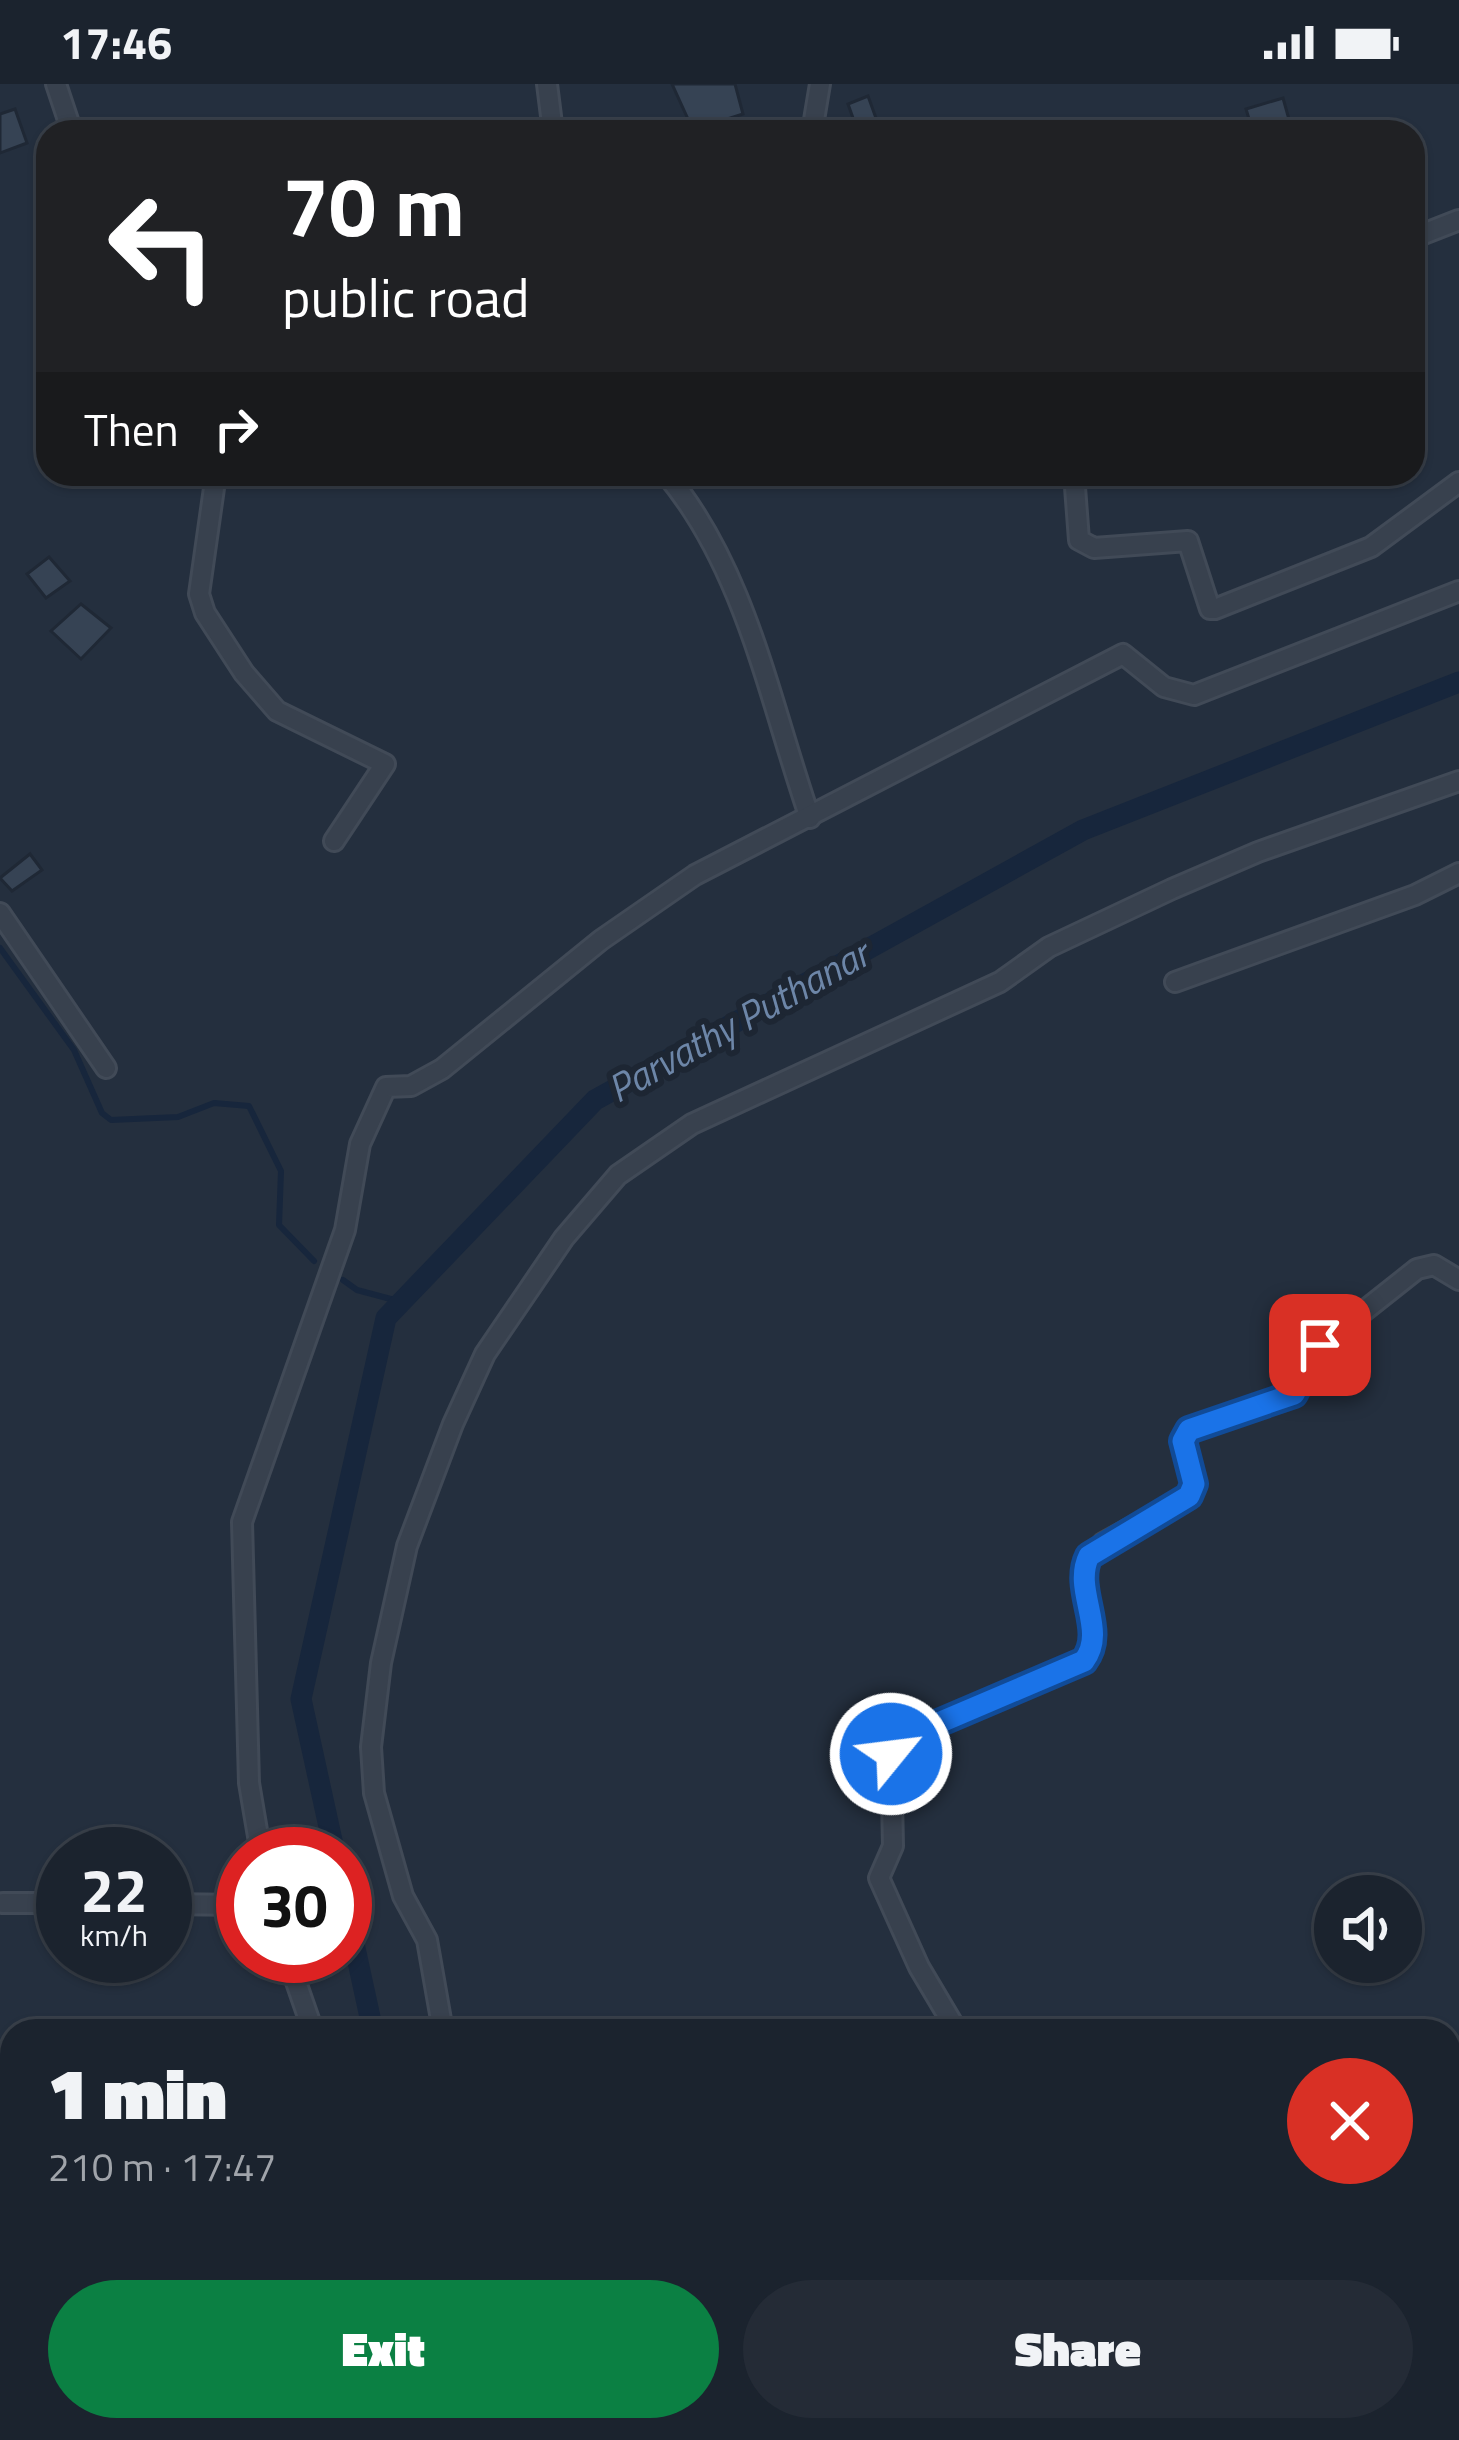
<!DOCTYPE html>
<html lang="en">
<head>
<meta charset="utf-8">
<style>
	:root { --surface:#1b232e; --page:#242b36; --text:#f1f3f6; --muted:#a0a4aa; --line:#39404a; --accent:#0b8043 }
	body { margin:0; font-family:"Titillium Web",sans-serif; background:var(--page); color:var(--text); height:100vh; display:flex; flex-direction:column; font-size:45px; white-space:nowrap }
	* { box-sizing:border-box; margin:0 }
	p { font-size:39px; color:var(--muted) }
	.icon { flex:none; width:66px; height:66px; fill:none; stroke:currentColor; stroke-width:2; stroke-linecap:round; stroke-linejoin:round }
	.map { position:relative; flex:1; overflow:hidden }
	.sheet { position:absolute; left:0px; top:1935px; width:1461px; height:423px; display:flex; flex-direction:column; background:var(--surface); border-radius:36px 36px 0 0; box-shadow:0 3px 9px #0004,0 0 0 3px var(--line) }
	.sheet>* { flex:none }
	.hud { position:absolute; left:36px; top:36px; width:1389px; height:366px; border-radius:36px; box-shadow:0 3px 9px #0004,0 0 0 3px var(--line); background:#202124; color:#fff; overflow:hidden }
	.tools { position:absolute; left:1314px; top:1791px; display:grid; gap:24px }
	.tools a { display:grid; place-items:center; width:108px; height:108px; border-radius:50%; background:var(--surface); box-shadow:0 3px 9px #0004,0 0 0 3px var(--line); font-size:60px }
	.speed { position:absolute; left:36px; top:1743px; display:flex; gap:24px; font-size:60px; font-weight:700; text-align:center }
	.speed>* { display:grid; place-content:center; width:156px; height:156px; border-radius:50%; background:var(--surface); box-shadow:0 3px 9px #0004,0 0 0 3px var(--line); line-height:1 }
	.speed small { font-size:30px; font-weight:400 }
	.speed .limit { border:18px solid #d22; background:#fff; color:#111 }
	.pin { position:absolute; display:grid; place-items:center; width:102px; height:102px; color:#fff; margin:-51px; border-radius:24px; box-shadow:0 6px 18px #0006 }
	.me { position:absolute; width:132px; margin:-66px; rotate:61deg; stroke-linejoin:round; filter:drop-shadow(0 0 9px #0008) }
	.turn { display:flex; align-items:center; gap:42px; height:252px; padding:0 48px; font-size:54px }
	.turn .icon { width:156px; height:156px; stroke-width:2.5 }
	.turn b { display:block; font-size:84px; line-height:102px }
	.then { display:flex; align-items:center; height:114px; padding:0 48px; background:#0003; gap:24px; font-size:45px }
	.round { display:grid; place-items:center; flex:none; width:126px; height:126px; border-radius:63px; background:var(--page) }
	.head { display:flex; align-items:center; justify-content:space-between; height:204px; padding:0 48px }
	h1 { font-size:72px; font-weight:800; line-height:90px }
	.action { display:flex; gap:24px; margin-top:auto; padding:24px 48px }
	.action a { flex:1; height:138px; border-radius:72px; background:var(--accent); color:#fff; font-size:48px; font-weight:800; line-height:138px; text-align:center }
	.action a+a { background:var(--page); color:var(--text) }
	.status { display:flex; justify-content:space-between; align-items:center; height:84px; padding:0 60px; background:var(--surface); direction:ltr }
	.status svg { height:33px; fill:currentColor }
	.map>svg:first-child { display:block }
	.water { fill:#17263c }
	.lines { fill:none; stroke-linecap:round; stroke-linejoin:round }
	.stream { stroke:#17263c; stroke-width:6 }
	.canal { stroke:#17263c; stroke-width:21 }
	.building { fill:#364354; stroke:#1f2835; stroke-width:3 }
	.service-casing { stroke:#414a57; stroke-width:15 }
	.minor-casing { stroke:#414a57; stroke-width:24 }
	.service { stroke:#38414e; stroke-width:9 }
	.minor { stroke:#38414e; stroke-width:18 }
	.route-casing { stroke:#114b97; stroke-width:30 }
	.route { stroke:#1a73e8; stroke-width:21 }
	.labels { text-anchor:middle; stroke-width:12; stroke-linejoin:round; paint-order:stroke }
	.water-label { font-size:39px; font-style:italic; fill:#6d86a8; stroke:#1d2633 }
</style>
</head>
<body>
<div class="status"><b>17:46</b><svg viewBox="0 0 49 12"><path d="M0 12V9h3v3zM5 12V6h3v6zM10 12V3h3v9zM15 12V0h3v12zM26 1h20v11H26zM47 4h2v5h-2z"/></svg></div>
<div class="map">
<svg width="1459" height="2356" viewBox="0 0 1459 2356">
	<rect width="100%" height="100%" fill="#242f3e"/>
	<!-- water -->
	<polygon class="water" points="613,2346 771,2346 771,2356 617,2356"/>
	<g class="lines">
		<!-- stream -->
		<g class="stream">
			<polyline points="0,864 74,966 102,1029 111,1036 178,1033 214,1019 249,1022 281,1087 279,1141 314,1177"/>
			<polyline points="343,1196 357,1206 402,1218"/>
		</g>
		<!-- canal -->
		<g class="canal">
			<polyline points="335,1770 301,1615 386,1234 595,1016 1083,746 1459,598"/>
			<polyline points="345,1818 373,1947"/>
			<polyline points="501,2346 504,2356"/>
		</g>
	</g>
	<!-- building -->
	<g class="building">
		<polygon points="672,0 735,0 743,30 693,46"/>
		<polygon points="868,12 881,48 858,48 848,20"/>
		<polygon points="1283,14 1290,39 1253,48 1246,25"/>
		<polygon points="15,25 27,59 0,69 0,30"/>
		<polygon points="49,473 70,497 46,514 27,490"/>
		<polygon points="81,520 111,544 81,575 51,547"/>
		<polygon points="30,770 42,786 12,807 0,794"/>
	</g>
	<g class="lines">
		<defs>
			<g id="service">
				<polyline points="263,1947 309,1938"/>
				<polyline points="0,2025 12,2021"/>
			</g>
			<g id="minor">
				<polyline points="56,0 72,48"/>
				<polyline points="547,0 553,48"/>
				<polyline points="812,48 820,0"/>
				<polyline points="1413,154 1459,136"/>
				<polyline points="216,390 199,510 205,529 244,589 277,627 385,680 334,757"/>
				<path d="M666,390C746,485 770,619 810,734"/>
				<polyline points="1074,390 1079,456 1094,464 1188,457 1210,525 1215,525 1371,463 1459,398"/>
				<polyline points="0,829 106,984"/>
				<polyline points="1175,898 1415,811 1459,789"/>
				<polyline points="261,1770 249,1699 242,1438 345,1146 360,1060 386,1003 411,1002 442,985 601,856 695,791 1123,570 1164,603 1194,611 1459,507"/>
				<polyline points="3,1819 63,1819"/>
				<polyline points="165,1820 243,1821"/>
				<polyline points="287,1872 313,1947"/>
				<polyline points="443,1947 427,1856 403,1812 374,1709 371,1663 381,1579 407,1462 453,1340 485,1270 564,1154 618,1091 692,1040 1000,898 1049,863 1172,805 1258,768 1459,697"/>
				<path d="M957,1947L919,1883L879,1794L893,1762L891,1670L896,1659L1084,1577L1093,1559L1085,1479L1103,1459L1189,1412C1199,1389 1175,1368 1189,1346L1294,1310L1305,1298L1316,1265L1417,1185L1434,1181L1459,1196"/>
				<polyline points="1449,2065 1459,2072"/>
				<polyline points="1449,2138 1459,2132"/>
				<polyline points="444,2346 448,2356"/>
				<polyline points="602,2346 605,2356"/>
				<polyline points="1030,2346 1034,2356"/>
				<polyline points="945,2356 983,2346"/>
			</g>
		</defs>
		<!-- service casing -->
		<use href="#service" class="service-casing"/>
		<!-- minor casing -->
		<use href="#minor" class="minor-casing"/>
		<!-- service -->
		<use href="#service" class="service"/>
		<!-- minor -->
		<use href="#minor" class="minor"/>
	</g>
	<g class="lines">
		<defs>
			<path id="route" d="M891,1670L901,1655L1084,1577C1108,1546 1072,1506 1089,1472L1189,1412L1194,1400L1183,1357L1189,1346L1294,1310L1320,1261"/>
		</defs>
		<!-- route casing -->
		<use href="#route" class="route-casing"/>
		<!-- route -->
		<use href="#route" class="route"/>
	</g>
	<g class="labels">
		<!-- water labels -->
		<g class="water-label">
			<text transform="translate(738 937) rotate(-29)" y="14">Parvathy Puthanar</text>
		</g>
	</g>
</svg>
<div class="tools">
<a><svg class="icon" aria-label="sound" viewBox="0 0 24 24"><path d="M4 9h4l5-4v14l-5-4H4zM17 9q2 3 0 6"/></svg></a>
</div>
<div class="speed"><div>22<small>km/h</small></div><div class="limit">30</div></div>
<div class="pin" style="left:1320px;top:1261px;background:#d93025"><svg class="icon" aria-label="arrive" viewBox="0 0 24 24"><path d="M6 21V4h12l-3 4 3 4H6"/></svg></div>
<svg class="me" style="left:891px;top:1670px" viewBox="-20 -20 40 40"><circle r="17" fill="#1a73e8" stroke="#fff" stroke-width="3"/><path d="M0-11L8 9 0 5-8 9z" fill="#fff"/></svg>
<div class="hud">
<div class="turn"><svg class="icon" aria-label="left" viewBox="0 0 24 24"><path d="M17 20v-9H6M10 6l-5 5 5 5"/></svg><div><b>70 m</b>public road</div></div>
<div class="then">Then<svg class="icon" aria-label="right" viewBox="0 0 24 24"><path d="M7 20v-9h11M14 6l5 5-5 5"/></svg></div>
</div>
<section class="sheet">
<div class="head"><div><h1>1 min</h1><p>210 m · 17:47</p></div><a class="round" style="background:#d93025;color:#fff"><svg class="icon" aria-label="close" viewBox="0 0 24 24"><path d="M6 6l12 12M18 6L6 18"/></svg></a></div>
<div class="action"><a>Exit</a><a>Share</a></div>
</section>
</div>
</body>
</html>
